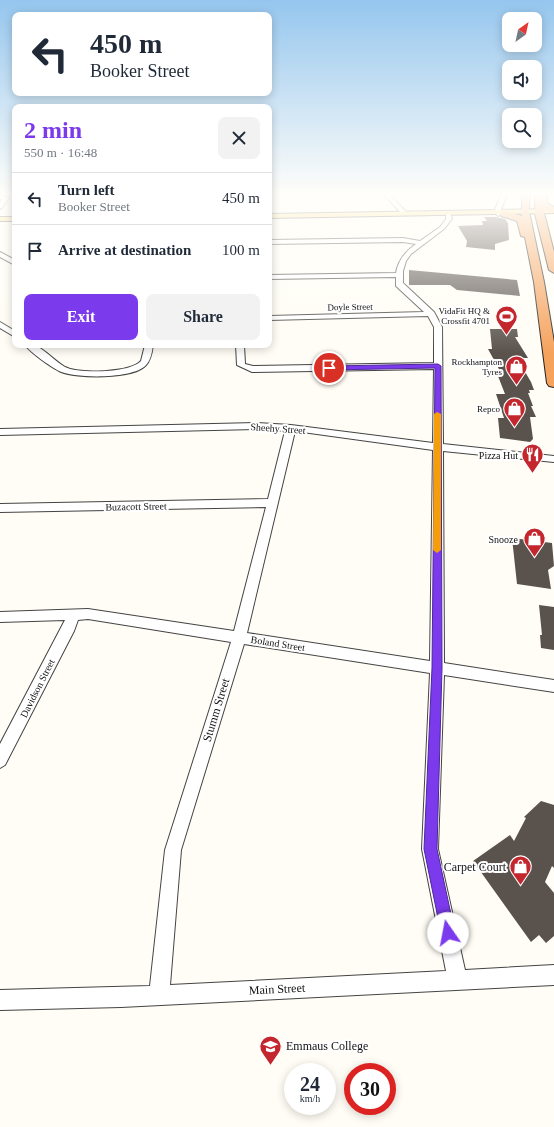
<!DOCTYPE html>
<html lang="en">
<head>
<meta charset="utf-8">
<style>
	:root { --surface:#fff; --page:#f2f2f3; --text:#1f2937; --muted:#747a83; --line:#e0e1e3; --accent:#7c3aed }
	body { margin:0; font-family:"Times New Roman",serif; background:var(--page); color:var(--text); height:100vh; display:flex; flex-direction:column; font-size:15px; white-space:nowrap }
	* { box-sizing:border-box; margin:0 }
	p { font-size:13px; color:var(--muted) }
	.icon { flex:none; width:22px; height:22px; fill:none; stroke:currentColor; stroke-width:2; stroke-linecap:round; stroke-linejoin:round }
	.map { position:relative; flex:1; overflow:hidden }
	.sheet { position:absolute; left:12px; top:104px; width:260px; height:244px; display:flex; flex-direction:column; background:var(--surface); border-radius:8px; box-shadow:0 2px 10px #0003 }
	.sheet>* { flex:none }
	.hud { position:absolute; left:12px; top:12px; width:260px; height:84px; border-radius:8px; box-shadow:0 2px 10px #0003; background:#fff; color:var(--text); overflow:hidden }
	.needle { width:26px; rotate:33deg }
	.buttons { position:absolute; left:502px; top:12px; display:grid; gap:8px }
	.buttons a { display:grid; place-items:center; width:40px; height:40px; border-radius:8px; background:var(--surface); box-shadow:0 2px 10px #0003; font-size:20px }
	.speed { position:absolute; left:284px; top:1063px; display:flex; gap:8px; font-size:20px; font-weight:700; text-align:center }
	.speed>* { display:grid; place-content:center; width:52px; height:52px; border-radius:50%; background:var(--surface); box-shadow:0 2px 10px #0003; line-height:1 }
	.speed small { font-size:10px; font-weight:400 }
	.speed .limit { border:6px solid #d22; background:#fff; color:#111 }
	.pin { position:absolute; display:grid; place-items:center; width:34px; height:34px; color:#fff; margin:-17px; border:2px solid #fff; border-radius:50%; box-shadow:0 1px 4px #0007 }
	.me { position:absolute; width:44px; margin:-22px; rotate:348deg; stroke-linejoin:round; filter:drop-shadow(0 0 3px #0008) }
	.turn { display:flex; align-items:center; gap:14px; height:84px; padding:0 12px; font-size:18px }
	.turn .icon { width:52px; height:52px; stroke-width:2.5 }
	.turn b { display:block; font-size:28px; line-height:34px }
	.round { display:grid; place-items:center; flex:none; width:42px; height:42px; border-radius:8px; background:var(--page) }
	.head { display:flex; align-items:center; justify-content:space-between; height:68px; padding:0 12px }
	h1 { font-size:24px; font-weight:800; line-height:30px; color:var(--accent) }
	.action { display:flex; gap:8px; margin-top:auto; padding:8px 12px }
	.action a { flex:1; height:46px; border-radius:8px; background:var(--accent); color:#fff; font-size:16px; font-weight:800; line-height:46px; text-align:center }
	.action a+a { background:var(--page); color:var(--text) }
	ul { padding:0; list-style:none }
	li { display:flex; align-items:center; gap:12px; height:52px; padding:0 12px; border-top:1px solid var(--line) }
	li div { flex:1 }
	li b { display:block; font-size:15px }
	li em { font-style:normal }
	.map>svg:first-child { display:block }
	.building { fill:#5a524d }
	.lines { fill:none; stroke-linecap:round; stroke-linejoin:round }
	.minor-casing { stroke:#444; stroke-width:2 }
	.major-casing { stroke:#222; stroke-width:2 }
	.highway-casing { stroke:#222; stroke-width:2 }
	.minor { fill:#fff; fill-rule:evenodd }
	.major { fill:#f9d66b; fill-rule:evenodd }
	.highway { fill:#f5a25d; fill-rule:evenodd }
	.route { fill:#7c3aed; stroke:#51269a }
	.slow { fill:#f59e0b }
	.labels { text-anchor:middle; stroke-width:4; stroke-linejoin:round; paint-order:stroke }
	.far-street-label { font-size:9px; fill:#111; stroke:#fff }
	.far-poi-label { font-size:9px; fill:#111; stroke:#fff; text-anchor:end }
	.street-label { font-size:10px; fill:#111; stroke:#fff }
	.poi-label { font-size:10px; fill:#111; stroke:#fff; text-anchor:end }
	.near-street-label { font-size:12px; fill:#111; stroke:#fff }
	.near-poi-label { font-size:12px; fill:#111; stroke:#fff; text-anchor:end }
</style>
</head>
<body>
<div class="map">
<svg width="554" height="1127" viewBox="0 0 554 1127">
	<rect width="100%" height="100%" fill="#fffdf5"/>
	<!-- building -->
	<g class="building">
		<polygon points="484,217 495,217 505,219 508,223 509,240 495,244 495,250 466,247 467,241 458,226 483,225 482,221 487,221"/>
		<polygon points="409,270 517,280 520,296 457,290 450,285 409,285"/>
		<polygon points="490,329 517,329 518,337 515,337 528,358 517,358 531,382 534,390 529,390 530,393 528,393 533,406 531,406 536,417 530,417 533,439 530,442 500,438 498,418 504,418 496,394 505,394 496,371 500,371 488,349 492,349"/>
		<polygon points="512,538 552,543 554,566 548,570 551,589 517,584"/>
		<polygon points="539,605 554,607 554,650 541,648 540,635 542,635"/>
		<polygon points="541,801 554,805 554,868 552,866 545,882 554,893 554,936 546,943 539,935 531,942 473,861 510,835 514,841 526,818 524,817"/>
	</g>
	<g class="lines">
		<defs>
			<g id="minor">
				<polygon points="0,195 9,198 2,208 0,209 0,203 2,199 0,199"/>
				<polygon points="384,195 390,195 407,213 407,215 403,215"/>
				<polygon points="501,195 507,195 500,212 501,214 498,216 494,212"/>
				<path d="M446,212H450L452,219L444,229L411,254L406,261L403,271V283L434,312L442,327L443,444L554,456V462L443,451L444,663L554,680V692L444,675L438,849L465,970L554,965V985L121,1007L0,1010V990L150,986L165,850L231,642L88,619L78,620L74,631L5,765L0,768V744L65,620L0,622V612L88,609L234,631L266,507L0,512V504L268,499L285,431L257,429L0,435V429L257,423L291,425L433,443L434,369L252,372L237,365L236,345H244L245,364L253,366L434,363V327L428,316L269,320V316L424,312L396,286V277L269,279V275L396,273C398,260 406,251 416,244L403,242L269,244V240L403,238L420,241L440,227L446,219ZM295,431L433,450L430,661L247,633ZM244,644L430,673L422,849L446,971L170,985L181,850Z"/>
				<polygon points="0,252 15,260 15,265 0,257"/>
				<polygon points="0,322 15,331 15,337 0,328"/>
				<path d="M25,345C27,345 32,344 34,345C43,348 56,362 65,367C79,374 130,373 141,361L145,345H153C152,352 151,360 146,365C134,379 76,379 59,371C50,366 31,353 25,345Z"/>
			</g>
			<g id="major">
				<polygon points="554,209 554,213 269,218 269,214"/>
				<rect x="0" y="217" width="15" height="4"/>
			</g>
			<g id="highway">
				<polygon points="522,195 530,195 529,211 544,282 554,342 554,387 549,386 547,383 534,282 525,237 521,236 517,221 501,216 500,214 504,211 522,216"/>
				<polygon points="535,195 547,195 547,203 554,207 554,213 543,209 554,252 554,273 549,270 535,214"/>
			</g>
		</defs>
		<!-- minor casing -->
		<use href="#minor" class="minor-casing"/>
		<!-- major casing -->
		<use href="#major" class="major-casing"/>
		<!-- highway casing -->
		<use href="#highway" class="highway-casing"/>
		<!-- minor -->
		<use href="#minor" class="minor"/>
		<!-- major -->
		<use href="#major" class="major"/>
		<!-- highway -->
		<use href="#highway" class="highway"/>
	</g>
	<!-- sky -->
	<linearGradient id="sky" x2="0" y2="1"><stop stop-color="#95c6ee"/><stop offset="0.55" stop-color="#fffefa"/><stop offset="1" stop-color="#fffefa" stop-opacity="0"/></linearGradient>
	<rect width="554" height="353" fill="url(#sky)"/>
	<!-- route -->
	<polygon class="route" points="438,364 441,366 442,668 437,849 455,933 453,938 448,940 443,938 441,933 424,849 432,668 435,368 329,370 326,368 329,366"/>
	<!-- slow -->
	<polygon class="slow" points="437,412 441,414 441,550 437,553 433,550 434,414"/>
	<!-- icons -->
	<defs>
		<symbol id="stadium-pin" viewBox="-11 -11 22 30"><path d="M0 17L-7.5 6A9.5 9.5 0 1 1 7.5 6Z" fill="#c4262e" stroke="#fff"/><path d="M0-5a6.5 5 0 1 0 0 10a6.5 5 0 1 0 0-10ZM-3.5-1.8h7v3.6h-7Z" fill="#fff"/></symbol>
		<symbol id="shop-pin" viewBox="-11 -11 22 30"><path d="M0 17L-7.5 6A9.5 9.5 0 1 1 7.5 6Z" fill="#c4262e" stroke="#fff"/><path d="M-5-2.5h2.3a2.7 3.5 0 0 1 5.4 0H5L5.5 6h-11ZM-1.5-2.5h3a1.5 2.3 0 0 0-3 0Z" fill="#fff"/></symbol>
		<symbol id="restaurant-pin" viewBox="-11 -11 22 30"><path d="M0 17L-7.5 6A9.5 9.5 0 1 1 7.5 6Z" fill="#c4262e" stroke="#fff"/><path d="M-5-6h1v4h1v-4h1v4h1v-4h1v5L-1.5 .5V6h-2V.5L-5-1ZM5-6V6H3V1.5H1.5Q1.5-4 5-6Z" fill="#fff"/></symbol>
		<symbol id="school-pin" viewBox="-11 -11 22 30"><path d="M0 17L-7.5 6A9.5 9.5 0 1 1 7.5 6Z" fill="#c4262e" stroke="#fff"/><path d="M0-5L7-2L0 1L-7-2ZM-4 1L0 2.5L4 1V4Q0 6-4 4Z" fill="#fff"/></symbol>
	</defs>
	<g fill-rule="evenodd">
		<use href="#stadium-pin" x="494" y="304" width="25" height="34"/>
		<use href="#shop-pin" x="504" y="354" width="25" height="34"/>
		<use href="#shop-pin" x="502" y="396" width="25" height="34"/>
		<use href="#restaurant-pin" x="520" y="442" width="25" height="34"/>
		<use href="#shop-pin" x="522" y="526" width="25" height="34"/>
		<use href="#shop-pin" x="508" y="854" width="25" height="34"/>
		<use href="#school-pin" x="258" y="1034" width="25" height="34"/>
	</g>
	<g class="labels">
		<!-- far-street labels -->
		<g class="far-street-label">
			<text transform="translate(350 307) rotate(-1)" y="3">Doyle Street</text>
		</g>
		<!-- far-poi labels -->
		<g class="far-poi-label">
			<text x="490" y="314">VidaFit HQ &amp;<tspan x="490" dy="10">Crossfit 4701</tspan></text>
			<text x="502" y="365">Rockhampton<tspan x="502" dy="10">Tyres</tspan></text>
			<text x="500" y="412">Repco</text>
		</g>
		<!-- street labels -->
		<g class="street-label">
			<text transform="translate(278 428) rotate(4)" y="4">Sheehy Street</text>
			<text transform="translate(136 506) rotate(-1)" y="4">Buzacott Street</text>
			<text transform="translate(278 643) rotate(9)" y="4">Boland Street</text>
			<text transform="translate(37 688) rotate(-63)" y="4">Davidson Street</text>
		</g>
		<!-- poi labels -->
		<g class="poi-label">
			<text x="518" y="459">Pizza Hut</text>
			<text x="518" y="543">Snooze</text>
		</g>
		<!-- near-street labels -->
		<g class="near-street-label">
			<text transform="translate(216 710) rotate(-73)" y="4">Stumm Street</text>
			<text transform="translate(277 989) rotate(-3)" y="4">Main Street</text>
		</g>
		<!-- near-poi labels -->
		<g class="near-poi-label">
			<text x="506" y="871">Carpet Court</text>
			<text x="286" y="1050" text-anchor="start">Emmaus College</text>
		</g>
	</g>
</svg>
<div class="buttons">
<a><svg class="needle" viewBox="-14 -14 28 28"><path d="M0-13l5 13h-10z" fill="#e53935"/><path d="M0 13l5-13h-10z" fill="#747a83"/></svg></a>
<a><svg class="icon" aria-label="sound" viewBox="0 0 24 24"><path d="M4 9h4l5-4v14l-5-4H4zM17 9q2 3 0 6"/></svg></a>
<a><svg class="icon" aria-label="search" viewBox="0 0 24 24"><circle cx="10" cy="10" r="6"/><path d="M15 15l6 6"/></svg></a>
</div>
<div class="speed"><div>24<small>km/h</small></div><div class="limit">30</div></div>
<div class="pin" style="left:329px;top:368px;background:#d93025"><svg class="icon" aria-label="arrive" viewBox="0 0 24 24"><path d="M6 21V4h12l-3 4 3 4H6"/></svg></div>
<svg class="me" style="left:448px;top:933px" viewBox="-20 -20 40 40"><circle r="19" fill="#fff"/><path d="M0-13L10 11 0 6-10 11z" fill="#7c3aed"/></svg>
<div class="hud">
<div class="turn"><svg class="icon" aria-label="left" viewBox="0 0 24 24"><path d="M17 20v-9H6M10 6l-5 5 5 5"/></svg><div><b>450 m</b>Booker Street</div></div>
</div>
<section class="sheet">
<div class="head"><div><h1>2 min</h1><p>550 m · 16:48</p></div><a class="round"><svg class="icon" aria-label="close" viewBox="0 0 24 24"><path d="M6 6l12 12M18 6L6 18"/></svg></a></div>
<ul>
<li><svg class="icon" aria-label="left" viewBox="0 0 24 24"><path d="M17 20v-9H6M10 6l-5 5 5 5"/></svg><div><b>Turn left</b><p>Booker Street</p></div><em>450 m</em></li>
<li><svg class="icon" aria-label="arrive" viewBox="0 0 24 24"><path d="M6 21V4h12l-3 4 3 4H6"/></svg><div><b>Arrive at destination</b></div><em>100 m</em></li>
</ul>
<div class="action"><a>Exit</a><a>Share</a></div>
</section>
</div>
</body>
</html>
